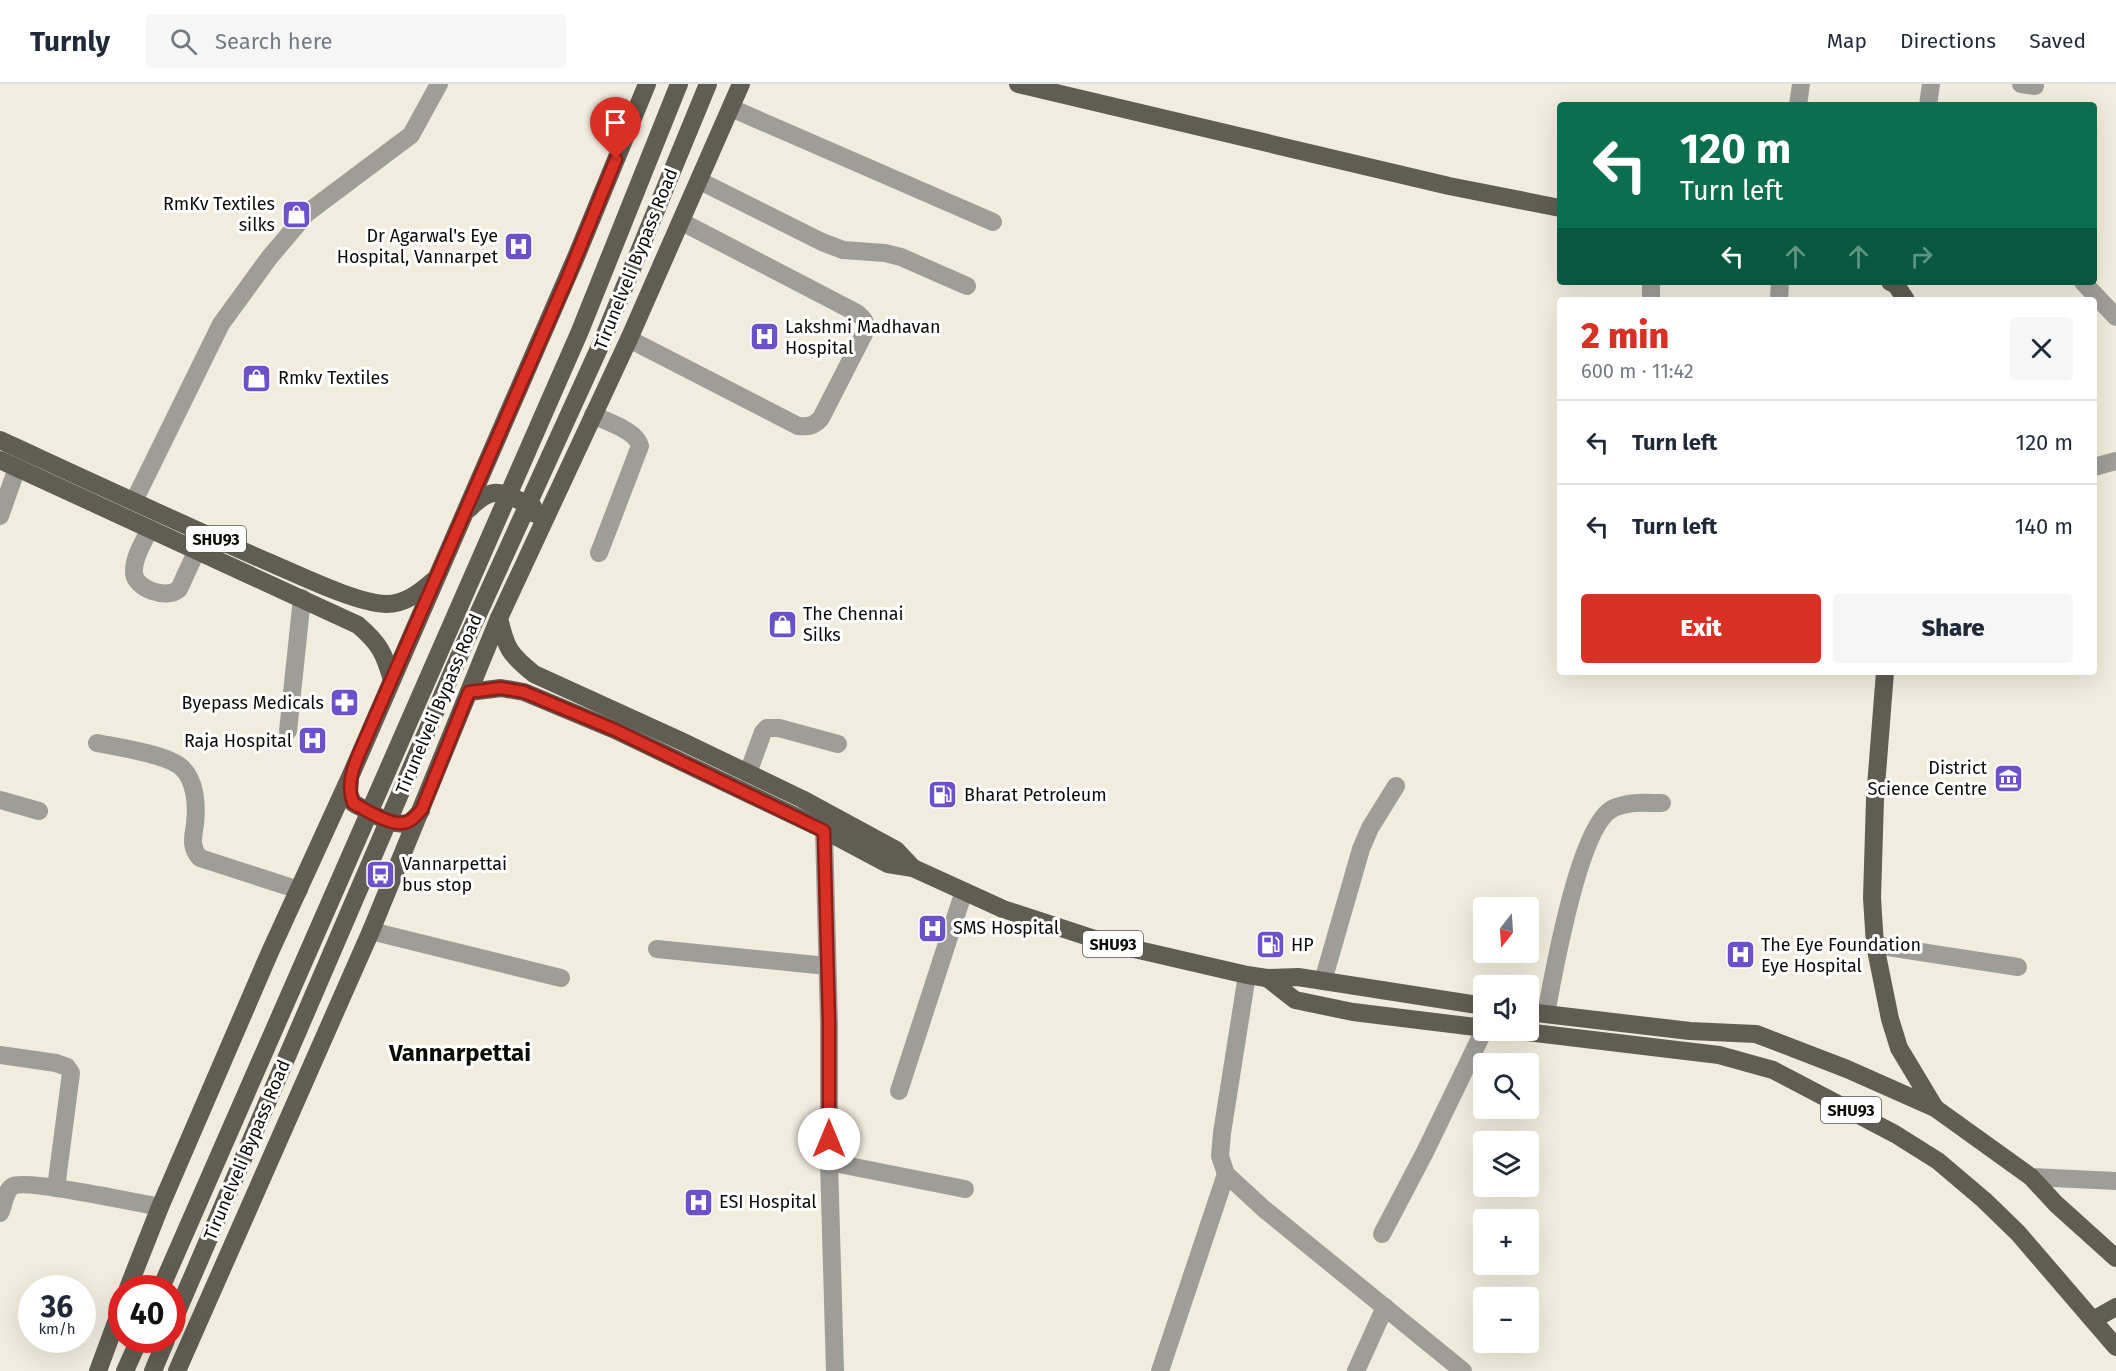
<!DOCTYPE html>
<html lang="en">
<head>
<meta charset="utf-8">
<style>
	:root { --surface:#fff; --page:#f6f6f7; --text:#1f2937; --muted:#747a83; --line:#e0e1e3; --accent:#d93025 }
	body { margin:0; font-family:"Fira Sans",sans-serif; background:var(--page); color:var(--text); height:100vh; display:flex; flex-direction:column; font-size:22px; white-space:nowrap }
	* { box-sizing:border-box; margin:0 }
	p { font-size:20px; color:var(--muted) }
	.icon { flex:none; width:33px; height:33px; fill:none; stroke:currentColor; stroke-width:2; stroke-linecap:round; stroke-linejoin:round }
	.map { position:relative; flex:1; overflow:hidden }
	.panel { position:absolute; left:1557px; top:213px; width:540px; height:378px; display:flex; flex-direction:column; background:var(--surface); border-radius:6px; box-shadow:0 6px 24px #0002 }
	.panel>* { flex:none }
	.guide { position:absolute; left:1557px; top:18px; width:540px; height:183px; border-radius:6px; box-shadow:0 6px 24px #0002; background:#0b6e4f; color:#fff; overflow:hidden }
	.needle { width:39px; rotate:197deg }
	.tools { position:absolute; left:1473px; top:813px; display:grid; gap:12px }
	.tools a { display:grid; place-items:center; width:66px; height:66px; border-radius:6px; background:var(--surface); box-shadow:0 6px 24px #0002; font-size:30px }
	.speed { position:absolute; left:18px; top:1191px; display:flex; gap:12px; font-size:30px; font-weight:700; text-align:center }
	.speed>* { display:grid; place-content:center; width:78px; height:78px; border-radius:50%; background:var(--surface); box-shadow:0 6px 24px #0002; line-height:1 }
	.speed small { font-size:15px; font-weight:400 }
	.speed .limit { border:9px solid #d22; background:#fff; color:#111 }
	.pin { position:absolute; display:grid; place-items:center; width:51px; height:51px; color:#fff; margin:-62px -26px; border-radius:50% 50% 50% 0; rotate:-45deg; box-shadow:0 0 6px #0007 }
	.pin .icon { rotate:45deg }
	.me { position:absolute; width:66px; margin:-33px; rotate:0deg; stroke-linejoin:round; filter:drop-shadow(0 0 4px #0008) }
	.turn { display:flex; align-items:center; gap:21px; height:126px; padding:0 24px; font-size:27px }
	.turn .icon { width:78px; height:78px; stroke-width:2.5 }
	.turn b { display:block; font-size:42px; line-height:51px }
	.lanes { display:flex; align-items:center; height:57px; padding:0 24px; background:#0003; justify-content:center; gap:30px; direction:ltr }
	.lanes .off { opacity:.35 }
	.round { display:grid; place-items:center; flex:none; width:63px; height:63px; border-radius:6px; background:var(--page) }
	.headline { display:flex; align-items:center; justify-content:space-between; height:102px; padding:0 24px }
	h1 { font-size:36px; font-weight:800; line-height:45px; color:var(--accent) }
	.button { display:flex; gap:12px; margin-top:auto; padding:12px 24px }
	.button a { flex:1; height:69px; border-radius:6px; background:var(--accent); color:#fff; font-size:24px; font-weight:800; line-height:69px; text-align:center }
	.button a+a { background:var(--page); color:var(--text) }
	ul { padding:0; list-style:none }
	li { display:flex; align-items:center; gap:18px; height:84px; padding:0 24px; border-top:2px solid var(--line) }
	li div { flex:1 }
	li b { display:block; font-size:22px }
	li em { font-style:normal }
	header { display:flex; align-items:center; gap:36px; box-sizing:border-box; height:84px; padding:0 30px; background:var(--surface); border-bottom:2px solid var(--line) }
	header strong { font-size:28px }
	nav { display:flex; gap:33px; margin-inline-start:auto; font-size:21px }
	.search { width:420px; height:54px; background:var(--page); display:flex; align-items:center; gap:15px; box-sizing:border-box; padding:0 21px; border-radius:6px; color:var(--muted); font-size:22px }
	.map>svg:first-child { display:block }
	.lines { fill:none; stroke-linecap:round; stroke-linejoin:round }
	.minor { stroke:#9f9d97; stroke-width:18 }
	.major { stroke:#605d52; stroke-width:18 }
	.major-bridge { stroke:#605d52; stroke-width:18 }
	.route-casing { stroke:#8d1f18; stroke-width:15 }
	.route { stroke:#d93025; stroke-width:10 }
	.labels { text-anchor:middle; stroke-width:6; stroke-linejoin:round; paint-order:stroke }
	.shield { fill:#fff; stroke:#565451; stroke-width:1.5 }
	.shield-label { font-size:16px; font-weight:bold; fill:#0d0b07 }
	.poi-label { font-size:18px; fill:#0d0b07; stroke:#fff; text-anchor:start }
	.street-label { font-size:18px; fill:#0d0b07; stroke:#fff }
	.district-label { font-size:24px; font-weight:bold; fill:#0d0b07; stroke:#fff }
</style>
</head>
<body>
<header>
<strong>Turnly</strong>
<div class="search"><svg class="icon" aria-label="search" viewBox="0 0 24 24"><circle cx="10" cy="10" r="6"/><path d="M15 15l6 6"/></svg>Search here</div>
<nav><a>Map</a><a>Directions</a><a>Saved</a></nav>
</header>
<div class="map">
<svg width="2116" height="1287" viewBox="0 0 2116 1287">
	<rect width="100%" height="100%" fill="#f2ecde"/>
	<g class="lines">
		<!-- minor -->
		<g class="minor">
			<polyline points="2021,0 2035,2"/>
			<polyline points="1798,21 1801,0"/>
			<polyline points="1928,21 1931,0"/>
			<polyline points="731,24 993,138"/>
			<polyline points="700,97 822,158 843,166 885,169 901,173 967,202"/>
			<polyline points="1651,198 1651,216"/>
			<polyline points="2083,198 2116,233"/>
			<polyline points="1779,216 1780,198"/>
			<path d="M629,255L798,342C809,343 814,342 821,334L864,250C867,240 866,236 857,229L682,138"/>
			<path d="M593,331C607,338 636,346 640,362L599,469"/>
			<polyline points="2094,383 2116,377"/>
			<polyline points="134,417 221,240 269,174 307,129 411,51 439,0"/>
			<polyline points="0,432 17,384"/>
			<path d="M150,445C144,457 133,474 134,489C135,505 167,516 179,505L197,466"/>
			<polyline points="288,647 302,514"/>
			<path d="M97,659C117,663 166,670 181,683C196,696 197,722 195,740C193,754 190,763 200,774L299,806"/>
			<polyline points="748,689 763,648 767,644 779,644 838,660"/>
			<polyline points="0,716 39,727"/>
			<polyline points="824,746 829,939 829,1078 835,1287"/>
			<polyline points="371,847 561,894"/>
			<polyline points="1875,861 2018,883"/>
			<polyline points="657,865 827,882"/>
			<polyline points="1247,891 1222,1049 1220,1072 1226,1090 1264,1125 1463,1287"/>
			<polyline points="1323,897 1361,765 1370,744 1396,702"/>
			<path d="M1546,930C1553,892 1579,743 1612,725C1627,717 1645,719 1662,719"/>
			<polyline points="0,971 56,979 67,983 71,989 56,1104"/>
			<polyline points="899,1007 964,807"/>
			<polyline points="829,1078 965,1105"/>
			<polyline points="2031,1093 2116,1097"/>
			<path d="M0,1129C4,1123 4,1107 13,1102C26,1095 139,1119 160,1123"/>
			<polyline points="1382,1150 1425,1068 1484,946"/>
			<polyline points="1160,1287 1226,1090"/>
			<polyline points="1356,1287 1385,1223"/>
		</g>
		<!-- major -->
		<g class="major">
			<polyline points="1018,0 1449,102 1560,124"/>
			<polyline points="1890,198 1896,201 1906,216"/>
			<path d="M0,356C89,397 177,438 266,477C297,490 355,519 386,520C406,520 420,508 434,496"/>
			<path d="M0,376L358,541C380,560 384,569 392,596"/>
			<path d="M469,425C495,398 504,410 533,423L535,430"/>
			<path d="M499,534C506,564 509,570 534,590L681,657L802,715L896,766L913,784"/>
			<polyline points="1885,588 1875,715 1872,814 1875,861 1890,935 1899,964 1935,1024"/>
			<polyline points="469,608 501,604 524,608 615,646 824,746 888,780 913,784 1003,825 1104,858 1247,891 1267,894 1298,893 1484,922"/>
			<path d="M350,696L349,709L353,719C366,726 397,747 411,737C414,735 418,730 421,727"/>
			<polyline points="1267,894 1295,916 1353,928 1484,944"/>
			<polyline points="1528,928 1690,947 1756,950 1847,985 1935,1024 2031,1093 2056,1120 2116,1174"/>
			<polyline points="1509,946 1719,971 1773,986 1895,1050 1938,1077 1984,1116 2018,1149 2116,1263"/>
			<polyline points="128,1204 160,1123 270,868 350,693 576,173 647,0"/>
			<polyline points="2093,1236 2116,1223"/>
			<polyline points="98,1287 122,1222"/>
			<polyline points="125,1287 139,1256"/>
			<polyline points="153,1287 166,1256"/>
			<polyline points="177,1287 371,847 499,534 629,255 741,0"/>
		</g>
		<!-- major-bridge -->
		<g class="major-bridge">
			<polyline points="161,1204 580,247 679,0"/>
			<polyline points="172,1240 464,561 601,260 708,0"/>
		</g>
	</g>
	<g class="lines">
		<defs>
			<path id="route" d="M616,75L567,195L365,656C356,677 345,697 353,719C366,726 393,744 407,738C413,736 418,730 422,725L469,608L501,604L524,608L615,646L824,747L829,939V1055"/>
		</defs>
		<!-- route casing -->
		<use href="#route" class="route-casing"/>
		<!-- route -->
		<use href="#route" class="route"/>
	</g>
	<!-- icons -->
	<defs>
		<symbol id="shop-square" viewBox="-11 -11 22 22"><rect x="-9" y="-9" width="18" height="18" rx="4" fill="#6c51ca" stroke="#fff"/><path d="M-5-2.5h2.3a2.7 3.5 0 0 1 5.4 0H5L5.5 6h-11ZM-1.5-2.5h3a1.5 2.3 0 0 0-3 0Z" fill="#fff"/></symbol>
		<symbol id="hospital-square" viewBox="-11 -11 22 22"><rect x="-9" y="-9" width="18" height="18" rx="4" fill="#6c51ca" stroke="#fff"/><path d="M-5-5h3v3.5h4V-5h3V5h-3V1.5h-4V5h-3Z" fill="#fff"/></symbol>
		<symbol id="pharmacy-square" viewBox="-11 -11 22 22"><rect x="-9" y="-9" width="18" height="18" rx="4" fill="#6c51ca" stroke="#fff"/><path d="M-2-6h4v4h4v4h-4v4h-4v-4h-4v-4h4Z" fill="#fff"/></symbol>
		<symbol id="museum-square" viewBox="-11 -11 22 22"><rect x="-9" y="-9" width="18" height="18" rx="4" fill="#6c51ca" stroke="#fff"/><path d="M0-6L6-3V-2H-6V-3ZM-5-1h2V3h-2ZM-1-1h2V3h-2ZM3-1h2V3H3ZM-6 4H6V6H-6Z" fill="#fff"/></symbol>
		<symbol id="fuel-square" viewBox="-11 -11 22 22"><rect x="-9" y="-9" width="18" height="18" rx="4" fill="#6c51ca" stroke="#fff"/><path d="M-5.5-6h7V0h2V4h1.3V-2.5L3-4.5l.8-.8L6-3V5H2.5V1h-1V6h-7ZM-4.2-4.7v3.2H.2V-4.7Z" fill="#fff"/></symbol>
		<symbol id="bus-square" viewBox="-11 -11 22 22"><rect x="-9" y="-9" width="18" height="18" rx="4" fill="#6c51ca" stroke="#fff"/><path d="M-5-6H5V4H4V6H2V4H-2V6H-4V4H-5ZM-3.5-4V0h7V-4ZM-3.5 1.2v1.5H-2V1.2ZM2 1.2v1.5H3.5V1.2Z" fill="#fff"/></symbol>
	</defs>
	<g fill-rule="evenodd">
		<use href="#shop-square" x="280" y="114" width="33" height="33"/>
		<use href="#hospital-square" x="502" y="146" width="33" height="33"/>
		<use href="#hospital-square" x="748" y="236" width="33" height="33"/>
		<use href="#shop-square" x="240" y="278" width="33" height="33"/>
		<use href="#shop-square" x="766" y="524" width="33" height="33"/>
		<use href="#pharmacy-square" x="328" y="602" width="33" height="33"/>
		<use href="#hospital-square" x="296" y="640" width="33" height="33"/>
		<use href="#museum-square" x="1992" y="678" width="33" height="33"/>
		<use href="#fuel-square" x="926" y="694" width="33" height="33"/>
		<use href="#bus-square" x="364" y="774" width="33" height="33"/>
		<use href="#hospital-square" x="916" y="828" width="33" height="33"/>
		<use href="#fuel-square" x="1254" y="844" width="33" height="33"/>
		<use href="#hospital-square" x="1724" y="854" width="33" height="33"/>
		<use href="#hospital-square" x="682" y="1102" width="33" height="33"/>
	</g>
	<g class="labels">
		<!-- shield labels -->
		<g class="shield">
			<rect x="186" y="442" width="60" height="26" rx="4.5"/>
			<rect x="1083" y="847" width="60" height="26" rx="4.5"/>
			<rect x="1821" y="1013" width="60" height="26" rx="4.5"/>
		</g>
		<g class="shield-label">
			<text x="216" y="461">SHU93</text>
			<text x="1113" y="866">SHU93</text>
			<text x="1851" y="1032">SHU93</text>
		</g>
		<!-- poi labels -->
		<g class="poi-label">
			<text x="275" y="126" text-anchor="end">RmKv Textiles<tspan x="275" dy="21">silks</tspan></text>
			<text x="498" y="158" text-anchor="end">Dr Agarwal's Eye<tspan x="498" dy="21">Hospital, Vannarpet</tspan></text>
			<text x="785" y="249">Lakshmi Madhavan<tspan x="785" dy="21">Hospital</tspan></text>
			<text x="278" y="300">Rmkv Textiles</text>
			<text x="803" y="536">The Chennai<tspan x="803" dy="21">Silks</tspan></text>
			<text x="324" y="625" text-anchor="end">Byepass Medicals</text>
			<text x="292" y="663" text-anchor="end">Raja Hospital</text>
			<text x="1987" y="690" text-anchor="end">District<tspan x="1987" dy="21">Science Centre</tspan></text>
			<text x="964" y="717">Bharat Petroleum</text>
			<text x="402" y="786">Vannarpettai<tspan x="402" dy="21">bus stop</tspan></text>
			<text x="953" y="850">SMS Hospital</text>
			<text x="1291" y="867">HP</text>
			<text x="1761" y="867">The Eye Foundation<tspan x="1761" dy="21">Eye Hospital</tspan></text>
			<text x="719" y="1124">ESI Hospital</text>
		</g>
		<!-- street labels -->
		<g class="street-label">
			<text transform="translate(636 175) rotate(-68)" y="6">Tirunelveli Bypass Road</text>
			<text transform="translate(439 620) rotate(-67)" y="6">Tirunelveli Bypass Road</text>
			<text transform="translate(247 1066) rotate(-67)" y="6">Tirunelveli Bypass Road</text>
		</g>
		<!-- district labels -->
		<g class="district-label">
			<text x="460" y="977">Vannarpettai</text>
		</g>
	</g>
</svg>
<div class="tools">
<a><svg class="needle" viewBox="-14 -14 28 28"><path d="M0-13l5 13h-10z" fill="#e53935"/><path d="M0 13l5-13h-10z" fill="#747a83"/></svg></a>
<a><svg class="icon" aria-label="sound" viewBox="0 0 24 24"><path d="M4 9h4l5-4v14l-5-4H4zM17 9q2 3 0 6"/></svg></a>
<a><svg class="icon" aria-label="search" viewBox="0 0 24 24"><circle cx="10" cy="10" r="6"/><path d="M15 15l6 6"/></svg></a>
<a><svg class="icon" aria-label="layers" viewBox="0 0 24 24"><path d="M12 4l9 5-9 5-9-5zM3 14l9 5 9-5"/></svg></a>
<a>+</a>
<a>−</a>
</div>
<div class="speed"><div>36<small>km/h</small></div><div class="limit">40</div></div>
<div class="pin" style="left:616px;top:75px;background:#d93025"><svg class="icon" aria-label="arrive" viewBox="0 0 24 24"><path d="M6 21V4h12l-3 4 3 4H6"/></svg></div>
<svg class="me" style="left:829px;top:1055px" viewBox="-20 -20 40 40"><circle r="19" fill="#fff"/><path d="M0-13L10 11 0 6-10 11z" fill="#d93025"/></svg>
<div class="guide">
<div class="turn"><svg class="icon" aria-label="left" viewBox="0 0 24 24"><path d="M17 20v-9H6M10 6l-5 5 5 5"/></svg><div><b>120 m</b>Turn left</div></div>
<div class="lanes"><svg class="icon" aria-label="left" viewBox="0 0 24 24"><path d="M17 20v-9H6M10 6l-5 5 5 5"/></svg><svg class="icon off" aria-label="ahead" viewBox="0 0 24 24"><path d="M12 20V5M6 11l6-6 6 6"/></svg><svg class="icon off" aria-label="ahead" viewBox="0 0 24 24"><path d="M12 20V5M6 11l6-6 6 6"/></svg><svg class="icon off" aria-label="right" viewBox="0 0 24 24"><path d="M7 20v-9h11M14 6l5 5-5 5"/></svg></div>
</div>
<section class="panel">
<div class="headline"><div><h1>2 min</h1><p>600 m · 11:42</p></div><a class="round"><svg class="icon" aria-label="close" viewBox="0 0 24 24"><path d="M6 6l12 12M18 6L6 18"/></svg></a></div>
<ul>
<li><svg class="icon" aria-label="left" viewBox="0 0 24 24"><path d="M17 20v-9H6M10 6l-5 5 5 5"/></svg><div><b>Turn left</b></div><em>120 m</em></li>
<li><svg class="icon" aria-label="left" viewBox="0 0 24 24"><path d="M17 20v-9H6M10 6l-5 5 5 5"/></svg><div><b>Turn left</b></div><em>140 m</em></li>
</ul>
<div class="button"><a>Exit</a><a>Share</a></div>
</section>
</div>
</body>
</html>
